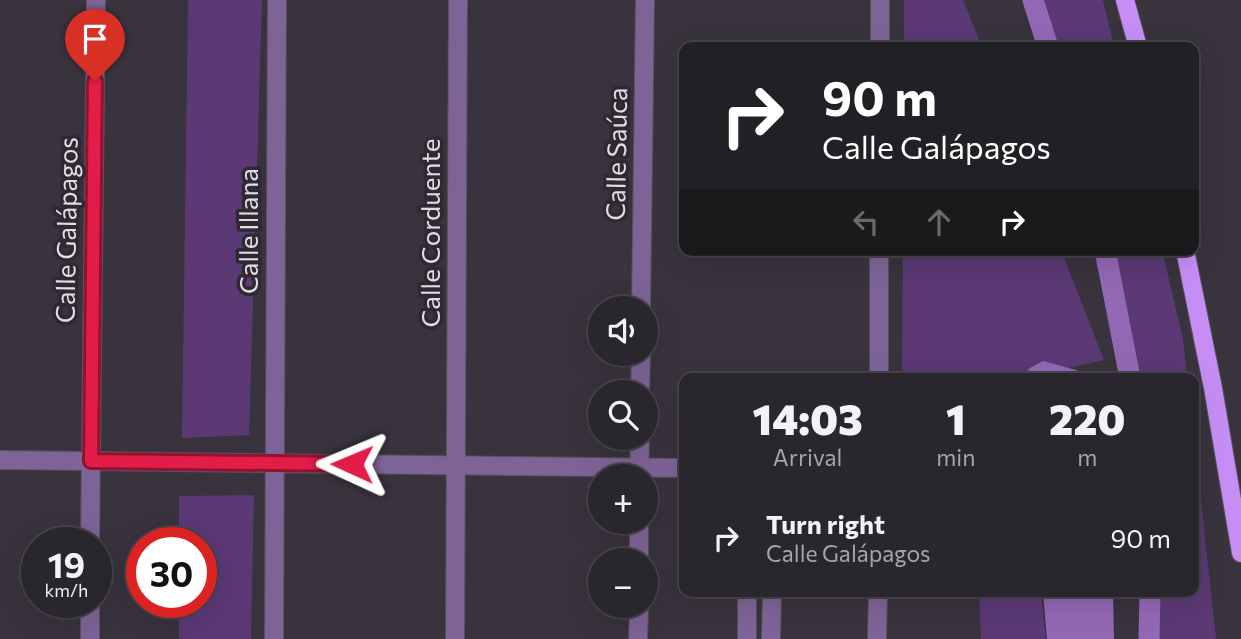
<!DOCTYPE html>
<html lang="en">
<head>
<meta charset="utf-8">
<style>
	:root { --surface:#2a262e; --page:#322e36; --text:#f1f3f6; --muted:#a5a5aa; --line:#46434a }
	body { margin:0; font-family:Commissioner,sans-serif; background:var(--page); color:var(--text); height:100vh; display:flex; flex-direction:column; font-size:26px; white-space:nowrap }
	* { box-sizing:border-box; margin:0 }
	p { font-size:23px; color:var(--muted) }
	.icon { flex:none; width:38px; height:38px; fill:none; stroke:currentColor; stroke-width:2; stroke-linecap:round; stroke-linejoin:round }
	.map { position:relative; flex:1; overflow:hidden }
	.drawer { position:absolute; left:679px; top:373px; width:520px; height:224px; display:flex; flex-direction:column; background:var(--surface); border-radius:14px; box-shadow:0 7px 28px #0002,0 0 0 2px var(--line) }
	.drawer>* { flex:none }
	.top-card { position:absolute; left:679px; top:42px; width:520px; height:214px; border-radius:14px; box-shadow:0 7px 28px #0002,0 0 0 2px var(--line); background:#202124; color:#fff; overflow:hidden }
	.buttons { position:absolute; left:588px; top:296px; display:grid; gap:14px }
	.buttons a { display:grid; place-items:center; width:70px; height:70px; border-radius:50%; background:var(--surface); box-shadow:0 7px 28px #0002,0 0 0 2px var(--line); font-size:35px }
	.speed { position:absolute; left:21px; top:527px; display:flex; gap:14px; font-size:35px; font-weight:700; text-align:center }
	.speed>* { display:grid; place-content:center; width:91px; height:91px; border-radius:50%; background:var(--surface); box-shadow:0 7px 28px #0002,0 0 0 2px var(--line); line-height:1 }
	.speed small { font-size:18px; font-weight:400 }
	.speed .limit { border:10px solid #d22; background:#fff; color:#111 }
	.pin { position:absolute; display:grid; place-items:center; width:60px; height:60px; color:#fff; margin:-72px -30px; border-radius:50% 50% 50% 0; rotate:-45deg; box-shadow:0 0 7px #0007 }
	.pin .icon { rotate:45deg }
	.me { position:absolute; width:77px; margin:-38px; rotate:271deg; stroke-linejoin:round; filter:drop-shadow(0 0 5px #0008) }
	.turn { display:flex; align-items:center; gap:24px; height:147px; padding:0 28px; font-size:32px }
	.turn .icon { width:91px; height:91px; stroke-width:2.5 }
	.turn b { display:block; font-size:49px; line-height:60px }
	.lanes { display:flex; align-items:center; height:66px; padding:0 28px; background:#0003; justify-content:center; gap:35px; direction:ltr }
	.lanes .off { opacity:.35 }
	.eta { display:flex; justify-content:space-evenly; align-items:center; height:119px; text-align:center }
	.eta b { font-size:42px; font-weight:800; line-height:49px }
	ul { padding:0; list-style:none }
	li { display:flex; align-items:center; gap:21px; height:91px; padding:0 28px }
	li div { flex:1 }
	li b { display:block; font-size:26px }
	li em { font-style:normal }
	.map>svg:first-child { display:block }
	.green { fill:#5a3975 }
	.water { fill:#9268b5 }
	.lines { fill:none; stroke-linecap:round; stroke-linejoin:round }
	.canal { stroke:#9268b5; stroke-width:21 }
	.minor-casing { stroke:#56525b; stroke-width:20 }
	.major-casing { stroke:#56525b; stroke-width:20 }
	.minor { stroke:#7e6496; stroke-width:18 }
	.major { stroke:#c68ef5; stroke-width:18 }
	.route-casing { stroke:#92132f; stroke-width:18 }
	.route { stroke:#e11d48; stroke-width:12 }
	.labels { text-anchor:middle; stroke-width:7; stroke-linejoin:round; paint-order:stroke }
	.street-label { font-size:26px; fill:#e0dde3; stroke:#2e2933 }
</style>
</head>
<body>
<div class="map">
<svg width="1241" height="639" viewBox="0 0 1241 639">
	<rect width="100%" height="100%" fill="#38333d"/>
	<!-- green -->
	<g class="green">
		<polygon points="188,0 262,0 249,435 182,438"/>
		<polygon points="904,0 963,0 982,47 904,47"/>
		<polygon points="1030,0 1103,0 1114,47 1042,47"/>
		<polygon points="903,250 1061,250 1104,360 1026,378 902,378"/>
		<polygon points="1093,250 1162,250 1183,339 1187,378 1125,378"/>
		<polygon points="1194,436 1216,639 1143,639 1142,592 1194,592"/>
		<polygon points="254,495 251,639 179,639 179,602 201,602 201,542 179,542 179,496"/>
		<polygon points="979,592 1041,592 1046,639 981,639"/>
	</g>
	<!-- water -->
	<g class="water">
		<polygon points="1043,361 1076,370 1089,378 1022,378 1030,368"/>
		<polygon points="1043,592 1113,592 1114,639 1047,639"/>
	</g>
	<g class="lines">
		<!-- canal -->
		<g class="canal">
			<polyline points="1033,0 1048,47"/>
			<polyline points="1105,250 1130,378"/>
			<polyline points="1149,639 1150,592"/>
		</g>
		<defs>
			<g id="minor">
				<polyline points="880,47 880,0"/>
				<polyline points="641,308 645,0"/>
				<polyline points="879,378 879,250"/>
				<polyline points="640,392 641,354"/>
				<polyline points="0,460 684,468"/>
				<polyline points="639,476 640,438"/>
				<polyline points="90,542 96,0"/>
				<polyline points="639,560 639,522"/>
				<polyline points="90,639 90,602"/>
				<polyline points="274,639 277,0"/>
				<polyline points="455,639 458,0"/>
				<polyline points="638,639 639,606"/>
				<polyline points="747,639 747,592"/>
				<polyline points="771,639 772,592"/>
				<polyline points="877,639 878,592"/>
			</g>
			<g id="major">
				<polyline points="1125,0 1138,47"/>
				<polyline points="1185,250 1213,388 1241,553"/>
			</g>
		</defs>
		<!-- minor casing -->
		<use href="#minor" class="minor-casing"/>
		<!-- major casing -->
		<use href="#major" class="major-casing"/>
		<!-- minor -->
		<use href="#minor" class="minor"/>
		<!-- major -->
		<use href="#major" class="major"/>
	</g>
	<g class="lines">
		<defs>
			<polyline id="route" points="95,81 91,461 352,464"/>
		</defs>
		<!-- route casing -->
		<use href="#route" class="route-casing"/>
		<!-- route -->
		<use href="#route" class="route"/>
	</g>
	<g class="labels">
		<!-- street labels -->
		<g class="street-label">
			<text transform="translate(617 154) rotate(-89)" y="9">Calle Saúca</text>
			<text transform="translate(67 230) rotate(-89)" y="9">Calle Galápagos</text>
			<text transform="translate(249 231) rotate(-90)" y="9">Calle Illana</text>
			<text transform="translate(431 233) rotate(-90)" y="9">Calle Corduente</text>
		</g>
	</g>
</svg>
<div class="buttons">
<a><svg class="icon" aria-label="sound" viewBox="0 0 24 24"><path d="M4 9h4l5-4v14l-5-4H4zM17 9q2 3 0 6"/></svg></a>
<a><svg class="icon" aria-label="search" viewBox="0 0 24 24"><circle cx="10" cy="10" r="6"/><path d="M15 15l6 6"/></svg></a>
<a>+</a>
<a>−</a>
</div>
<div class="speed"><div>19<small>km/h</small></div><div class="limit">30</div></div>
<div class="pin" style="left:95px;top:81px;background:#d93025"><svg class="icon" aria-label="arrive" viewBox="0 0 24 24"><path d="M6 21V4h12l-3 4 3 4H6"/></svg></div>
<svg class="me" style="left:352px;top:464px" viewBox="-20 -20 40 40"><path d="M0-17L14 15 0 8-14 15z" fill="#e11d48" stroke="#fff" stroke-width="4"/></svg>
<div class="top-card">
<div class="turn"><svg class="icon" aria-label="right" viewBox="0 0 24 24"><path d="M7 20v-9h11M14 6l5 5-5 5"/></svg><div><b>90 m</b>Calle Galápagos</div></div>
<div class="lanes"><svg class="icon off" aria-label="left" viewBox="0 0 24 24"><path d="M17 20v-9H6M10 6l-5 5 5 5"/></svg><svg class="icon off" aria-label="ahead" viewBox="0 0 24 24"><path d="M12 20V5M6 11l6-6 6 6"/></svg><svg class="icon" aria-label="right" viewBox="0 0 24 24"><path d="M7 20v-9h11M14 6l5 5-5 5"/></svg></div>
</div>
<section class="drawer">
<div class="eta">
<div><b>14:03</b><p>Arrival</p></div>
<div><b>1</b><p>min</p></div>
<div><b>220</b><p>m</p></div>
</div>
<ul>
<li><svg class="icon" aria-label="right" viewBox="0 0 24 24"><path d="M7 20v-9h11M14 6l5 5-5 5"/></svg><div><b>Turn right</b><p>Calle Galápagos</p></div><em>90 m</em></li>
</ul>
</section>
</div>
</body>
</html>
